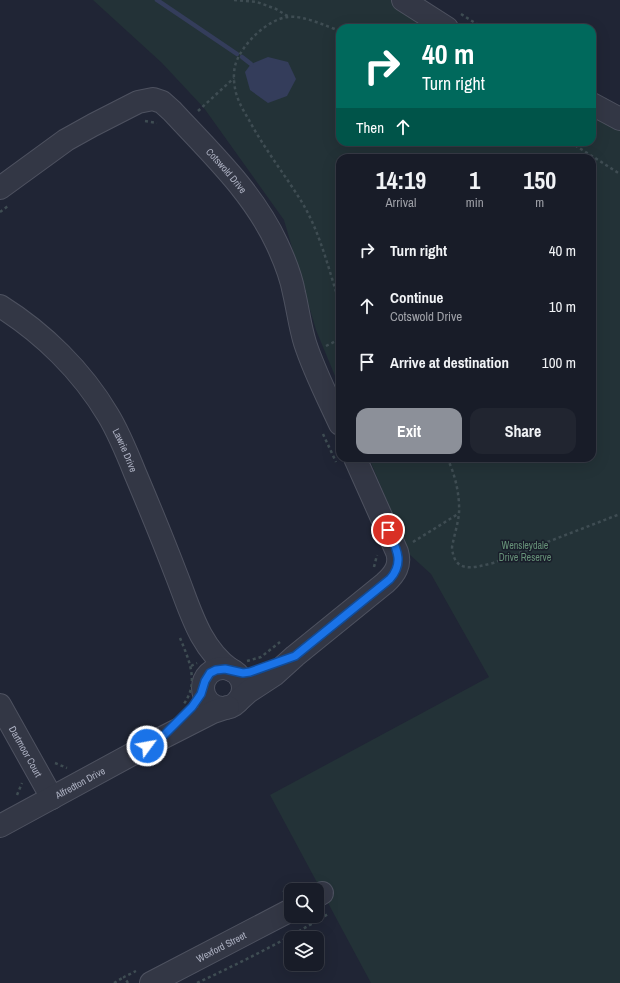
<!DOCTYPE html>
<html lang="en">
<head>
<meta charset="utf-8">
<style>
	:root { --surface:#181c28; --page:#212530; --text:#f1f3f6; --muted:#9fa1a8; --line:#363a45; --accent:#8c9099 }
	body { margin:0; font-family:"Archivo Narrow",sans-serif; background:var(--page); color:var(--text); height:100vh; display:flex; flex-direction:column; font-size:15px; white-space:nowrap }
	* { box-sizing:border-box; margin:0 }
	p { font-size:13px; color:var(--muted) }
	.icon { flex:none; width:22px; height:22px; fill:none; stroke:currentColor; stroke-width:2; stroke-linecap:round; stroke-linejoin:round }
	.map { position:relative; flex:1; overflow:hidden }
	.side { position:absolute; left:336px; top:154px; width:260px; height:308px; display:flex; flex-direction:column; background:var(--surface); border-radius:12px; box-shadow:0 4px 16px #0002,0 0 0 1px var(--line) }
	.side>* { flex:none }
	.banner { position:absolute; left:336px; top:24px; width:260px; height:122px; border-radius:12px; box-shadow:0 4px 16px #0002,0 0 0 1px var(--line); background:#00695c; color:#fff; overflow:hidden }
	.fabs { position:absolute; left:284px; top:883px; display:grid; gap:8px }
	.fabs a { display:grid; place-items:center; width:40px; height:40px; border-radius:8px; background:var(--surface); box-shadow:0 4px 16px #0002,0 0 0 1px var(--line); font-size:20px }
	.pin { position:absolute; display:grid; place-items:center; width:34px; height:34px; color:#fff; margin:-17px; border:2px solid #fff; border-radius:50%; box-shadow:0 1px 4px #0007 }
	.me { position:absolute; width:44px; margin:-22px; rotate:58deg; stroke-linejoin:round; filter:drop-shadow(0 0 3px #0008) }
	.turn { display:flex; align-items:center; gap:14px; height:84px; padding:0 20px; font-size:18px }
	.turn .icon { width:52px; height:52px; stroke-width:2.5 }
	.turn b { display:block; font-size:28px; line-height:34px }
	.then { display:flex; align-items:center; height:38px; padding:0 20px; background:#0003; gap:8px; font-size:15px }
	.eta { display:flex; justify-content:space-evenly; align-items:center; height:68px; text-align:center }
	.eta b { font-size:24px; font-weight:700; line-height:28px }
	.cta { display:flex; gap:8px; margin-top:auto; padding:8px 20px }
	.cta a { flex:1; height:46px; border-radius:12px; background:var(--accent); color:#fff; font-size:16px; font-weight:700; line-height:46px; text-align:center }
	.cta a+a { background:var(--page); color:var(--text) }
	ul { padding:0; list-style:none }
	li { display:flex; align-items:center; gap:12px; height:56px; padding:0 20px }
	li div { flex:1 }
	li b { display:block; font-size:15px }
	li em { font-style:normal }
	.map>svg:first-child { display:block }
	.green { fill:#233237 }
	.water { fill:#343d5b }
	.lines { fill:none; stroke-linecap:round; stroke-linejoin:round }
	.stream { stroke:#343d5b; stroke-width:4.5 }
	.minor-casing { stroke:#4e5260; stroke-width:24 }
	.path { stroke:#3f4d53; stroke-width:2.5; stroke-dasharray:3 3; stroke-linecap:butt }
	.minor { stroke:#333745; stroke-width:22 }
	.route-casing { stroke:#114b97; stroke-width:10 }
	.route { stroke:#1a73e8; stroke-width:7 }
	.labels { text-anchor:middle; stroke-width:3; stroke-linejoin:round; paint-order:stroke }
	.street-label { font-size:10px; fill:#adb1c2; stroke:#191d2a }
	.park-label { font-size:10px; fill:#669178; stroke:#191d2a }
</style>
</head>
<body>
<div class="map">
<svg width="620" height="983" viewBox="0 0 620 983">
	<rect width="100%" height="100%" fill="#202535"/>
	<!-- green -->
	<polygon class="green" points="93,0 410,0 459,28 340,28 340,142 592,142 592,104 620,120 620,983 371,983 270,795 489,677 431,574 409,554 369,458 592,458 592,158 340,158 340,388 316,330 284,220 204,108 162,63"/>
	<!-- water -->
	<polygon class="water" points="268,57 288,62 296,79 287,96 268,103 250,90 245,72 251,64"/>
	<g class="lines">
		<!-- stream -->
		<g class="stream">
			<polyline points="157,0 237,54"/>
			<polyline points="242,57 251,64"/>
		</g>
		<defs>
			<g id="minor">
				<polyline points="403,0 447,28"/>
				<polyline points="592,104 620,119"/>
				<path id="s1" d="M0,188L66,140L93,125L138,102L153,99L162,102L172,111C210,152 253,192 277,244C284,259 291,276 294,293C298,310 300,327 305,343C314,371 328,398 340,424"/>
				<path id="s2" d="M0,306C43,333 82,371 108,415C119,433 127,453 135,473C149,506 163,540 176,574C190,609 199,647 231,670"/>
				<circle cx="223" cy="688" r="20"/>
				<path d="M238,701L248,692L274,675L295,656L385,583C395,574 401,565 397,552L355,458"/>
				<path id="s3" d="M0,705L52,798"/>
				<path id="s4" d="M0,826L160,739L213,712L228,707"/>
				<polyline points="317,896 322,893"/>
				<path id="s5" d="M151,983L291,910"/>
			</g>
		</defs>
		<!-- minor casing -->
		<use href="#minor" class="minor-casing"/>
		<!-- path -->
		<g class="path">
			<polyline points="234,0 257,2 276,9 289,17"/>
			<polyline points="461,14 483,28"/>
			<path d="M340,31C326,26 303,15 288,17C267,19 240,46 235,66C233,75 234,85 236,93C239,103 244,112 249,120C265,150 286,176 303,204C321,235 329,271 340,304"/>
			<polyline points="198,111 234,78"/>
			<polyline points="145,121 157,123"/>
			<polyline points="570,142 620,174"/>
			<polyline points="0,212 8,206"/>
			<polyline points="326,346 340,339"/>
			<polyline points="323,434 336,462"/>
			<path d="M447,458C455,473 460,496 459,513C458,524 454,536 452,547C454,574 473,568 493,563L620,514"/>
			<polyline points="413,542 458,514"/>
			<polyline points="374,567 377,555"/>
			<path d="M180,638C189,660 200,683 183,705"/>
			<polyline points="247,661 261,657 280,642"/>
			<polyline points="191,666 197,663"/>
			<polyline points="55,763 67,768"/>
			<polyline points="17,795 22,783"/>
			<polyline points="283,892 298,883"/>
			<polyline points="114,983 124,977"/>
			<polyline points="128,983 124,977 136,971"/>
			<path d="M197,983C242,962 286,940 328,914"/>
		</g>
		<!-- minor -->
		<use href="#minor" class="minor"/>
	</g>
	<g class="lines">
		<defs>
			<path id="route" d="M147,746L160,739L192,707L201,694L205,681L210,673L216,670L225,669L243,673L250,672L295,656L390,579C405,562 396,548 388,530"/>
		</defs>
		<!-- route casing -->
		<use href="#route" class="route-casing"/>
		<!-- route -->
		<use href="#route" class="route"/>
	</g>
	<g class="labels">
		<!-- street labels -->
		<g class="street-label">
			<text dy="4" stroke="none"><textPath href="#s1" startOffset="282">Cotswold Drive</textPath></text>
			<text dy="4" stroke="none"><textPath href="#s2" startOffset="194">Lawrie Drive</textPath></text>
			<text dy="4" stroke="none"><textPath href="#s3" startOffset="53">Dartmoor Court</textPath></text>
			<text dy="4" stroke="none"><textPath href="#s4" startOffset="91">Alfredton Drive</textPath></text>
			<text dy="4" stroke="none"><textPath href="#s5" startOffset="79">Wexford Street</textPath></text>
		</g>
		<!-- park labels -->
		<g class="park-label">
			<text x="525" y="549">Wensleydale<tspan x="525" dy="12">Drive Reserve</tspan></text>
		</g>
	</g>
</svg>
<div class="fabs">
<a><svg class="icon" aria-label="search" viewBox="0 0 24 24"><circle cx="10" cy="10" r="6"/><path d="M15 15l6 6"/></svg></a>
<a><svg class="icon" aria-label="layers" viewBox="0 0 24 24"><path d="M12 4l9 5-9 5-9-5zM3 14l9 5 9-5"/></svg></a>
</div>
<div class="pin" style="left:388px;top:530px;background:#d93025"><svg class="icon" aria-label="arrive" viewBox="0 0 24 24"><path d="M6 21V4h12l-3 4 3 4H6"/></svg></div>
<svg class="me" style="left:147px;top:746px" viewBox="-20 -20 40 40"><circle r="17" fill="#1a73e8" stroke="#fff" stroke-width="3"/><path d="M0-11L8 9 0 5-8 9z" fill="#fff"/></svg>
<div class="banner">
<div class="turn"><svg class="icon" aria-label="right" viewBox="0 0 24 24"><path d="M7 20v-9h11M14 6l5 5-5 5"/></svg><div><b>40 m</b>Turn right</div></div>
<div class="then">Then<svg class="icon" aria-label="ahead" viewBox="0 0 24 24"><path d="M12 20V5M6 11l6-6 6 6"/></svg></div>
</div>
<section class="side">
<div class="eta">
<div><b>14:19</b><p>Arrival</p></div>
<div><b>1</b><p>min</p></div>
<div><b>150</b><p>m</p></div>
</div>
<ul>
<li><svg class="icon" aria-label="right" viewBox="0 0 24 24"><path d="M7 20v-9h11M14 6l5 5-5 5"/></svg><div><b>Turn right</b></div><em>40 m</em></li>
<li><svg class="icon" aria-label="ahead" viewBox="0 0 24 24"><path d="M12 20V5M6 11l6-6 6 6"/></svg><div><b>Continue</b><p>Cotswold Drive</p></div><em>10 m</em></li>
<li><svg class="icon" aria-label="arrive" viewBox="0 0 24 24"><path d="M6 21V4h12l-3 4 3 4H6"/></svg><div><b>Arrive at destination</b></div><em>100 m</em></li>
</ul>
<div class="cta"><a>Exit</a><a>Share</a></div>
</section>
</div>
</body>
</html>
